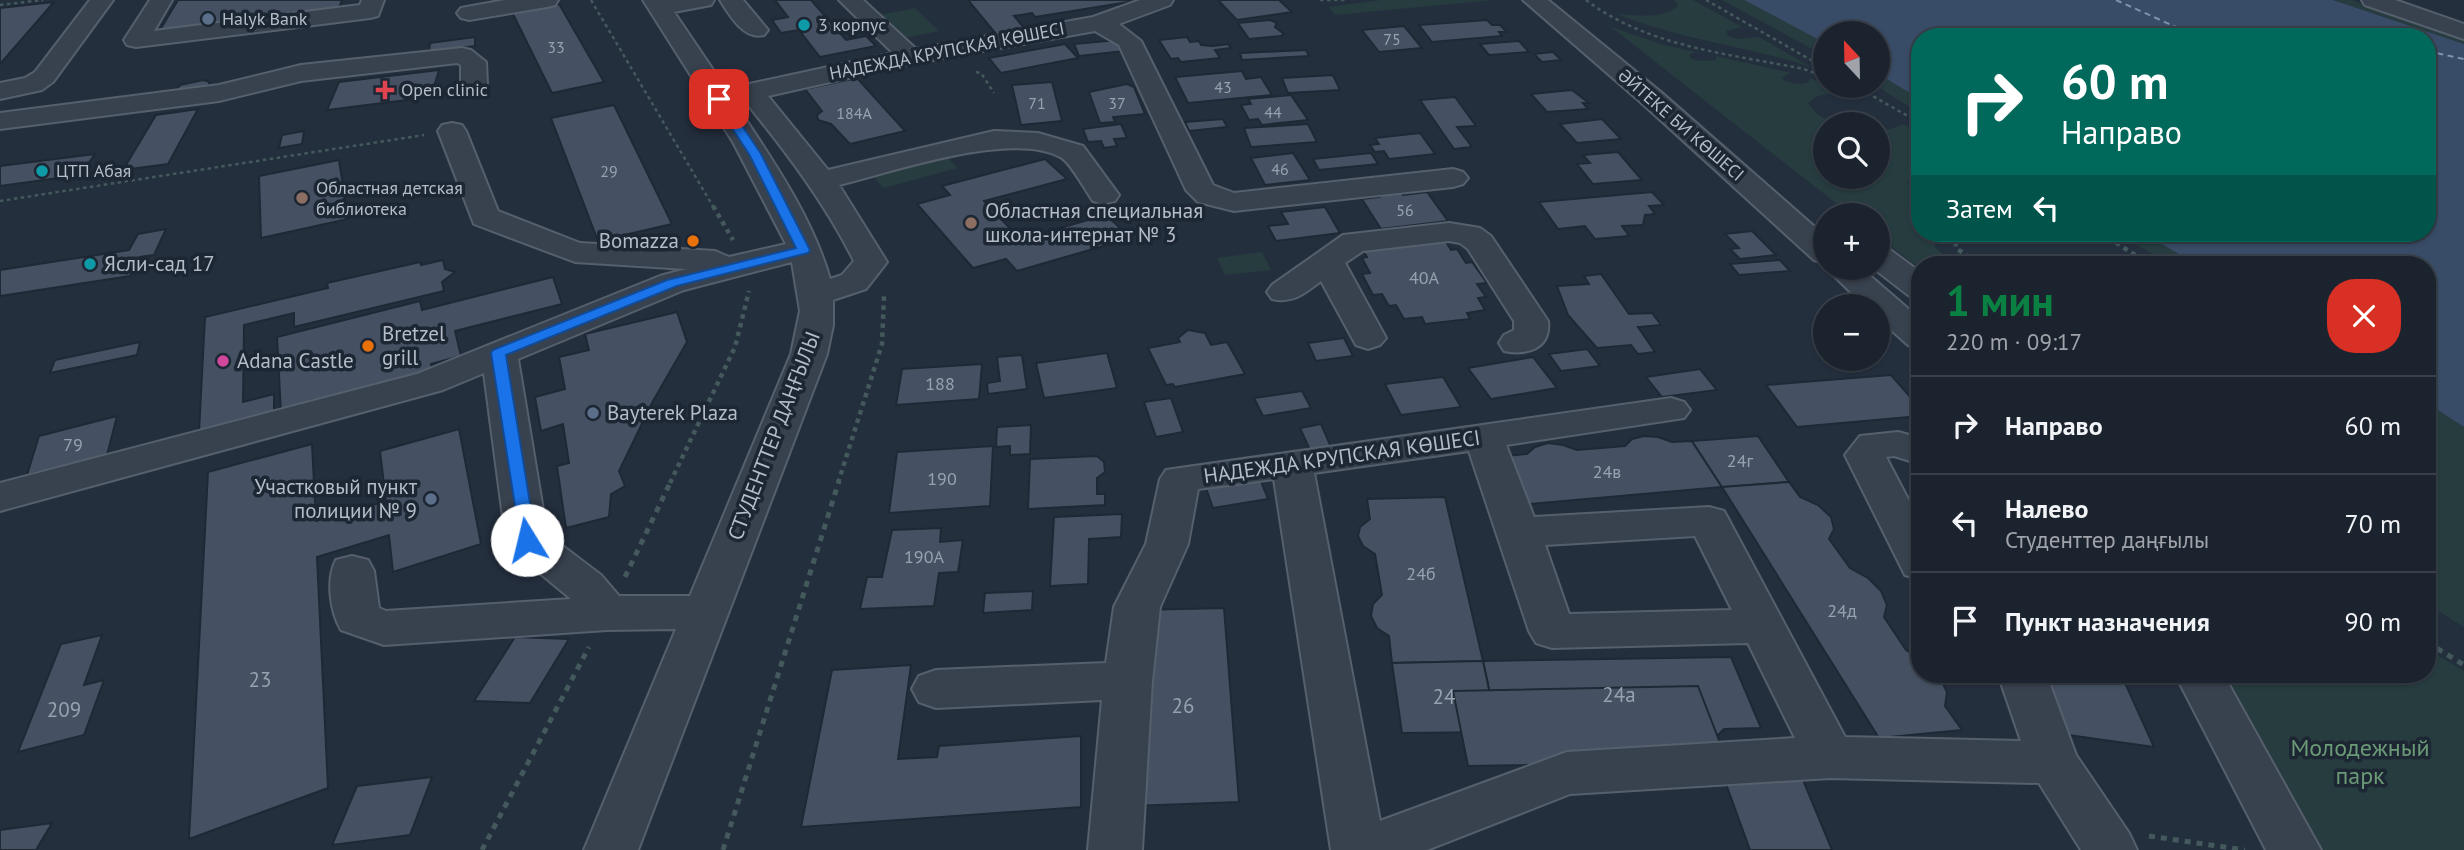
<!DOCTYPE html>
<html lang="ru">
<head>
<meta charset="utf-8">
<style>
	:root { --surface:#1b232e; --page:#242b36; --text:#f1f3f6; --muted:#a0a4aa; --line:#39404a; --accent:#0b8043 }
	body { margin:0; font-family:"PT Sans",sans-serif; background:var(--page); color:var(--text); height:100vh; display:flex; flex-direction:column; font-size:26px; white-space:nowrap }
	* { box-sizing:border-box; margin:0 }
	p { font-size:23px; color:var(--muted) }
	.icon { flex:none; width:38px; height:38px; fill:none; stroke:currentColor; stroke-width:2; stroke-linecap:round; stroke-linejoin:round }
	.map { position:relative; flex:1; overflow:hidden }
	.details { position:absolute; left:1911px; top:256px; width:525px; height:427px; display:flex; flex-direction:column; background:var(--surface); border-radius:28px; box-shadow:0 2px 5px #0004,0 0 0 2px var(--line) }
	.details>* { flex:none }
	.top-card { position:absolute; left:1911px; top:28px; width:525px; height:214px; border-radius:28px; box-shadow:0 2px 5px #0004,0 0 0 2px var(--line); background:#00695c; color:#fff; overflow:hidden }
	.needle { width:46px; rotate:338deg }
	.buttons { position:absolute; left:1813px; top:21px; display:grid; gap:14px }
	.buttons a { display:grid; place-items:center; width:77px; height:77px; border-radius:50%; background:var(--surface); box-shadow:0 2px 5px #0004,0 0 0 2px var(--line); font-size:35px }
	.pin { position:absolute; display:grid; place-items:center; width:60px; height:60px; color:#fff; margin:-30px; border-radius:14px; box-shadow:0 4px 10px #0006 }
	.me { position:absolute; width:77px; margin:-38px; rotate:351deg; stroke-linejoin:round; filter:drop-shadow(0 0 5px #0008) }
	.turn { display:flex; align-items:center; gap:24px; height:147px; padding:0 35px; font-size:32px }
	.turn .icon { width:91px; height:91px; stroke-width:2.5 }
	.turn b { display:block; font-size:49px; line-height:60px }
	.then { display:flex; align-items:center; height:66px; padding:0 35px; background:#0003; gap:14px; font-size:26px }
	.round { display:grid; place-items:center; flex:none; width:74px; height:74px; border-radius:28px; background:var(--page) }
	.summary { display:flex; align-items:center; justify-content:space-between; height:119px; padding:0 35px }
	h1 { font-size:42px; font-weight:600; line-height:52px; color:var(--accent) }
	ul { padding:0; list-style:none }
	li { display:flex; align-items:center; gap:21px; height:98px; padding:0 35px; border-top:2px solid var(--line) }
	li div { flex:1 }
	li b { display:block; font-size:26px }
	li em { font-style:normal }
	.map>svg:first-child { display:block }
	.green { fill:#263c3f }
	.water { fill:#394c67 }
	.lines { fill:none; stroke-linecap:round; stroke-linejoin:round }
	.ferry { stroke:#7c92b1; stroke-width:2; stroke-dasharray:6 4.5; stroke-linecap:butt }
	.building { fill:#455162; stroke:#1f2835; stroke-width:2 }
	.minor-casing { stroke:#565f6c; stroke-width:4 }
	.path-far2 { stroke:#44595c; stroke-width:2.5; stroke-dasharray:3.5 3.5; stroke-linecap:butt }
	.path-far1 { stroke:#44595c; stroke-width:4.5; stroke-dasharray:4.5 4.5; stroke-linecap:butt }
	.path { stroke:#44595c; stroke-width:5; stroke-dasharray:6 6; stroke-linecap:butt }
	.minor { fill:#38414e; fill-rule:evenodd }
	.route { fill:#1a73e8; stroke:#114b97; stroke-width:2 }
	.service-dot { fill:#5c6f8a; stroke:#1d2633; stroke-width:2.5 }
	.culture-dot { fill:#0f9aa8; stroke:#1d2633; stroke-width:2.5 }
	.health-dot { fill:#e0444e; stroke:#1d2633; stroke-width:2.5 }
	.education-dot { fill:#8d6e63; stroke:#1d2633; stroke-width:2.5 }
	.food-dot { fill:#e8710a; stroke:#1d2633; stroke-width:2.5 }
	.hotel-dot { fill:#d1479c; stroke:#1d2633; stroke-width:2.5 }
	.labels { text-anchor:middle; stroke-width:7; stroke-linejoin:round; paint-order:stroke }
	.far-number-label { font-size:16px; fill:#98a1af }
	.far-poi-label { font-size:18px; fill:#b4bcc9; stroke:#1d2633; text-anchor:start }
	.far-street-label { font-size:18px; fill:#b4bcc9; stroke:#1d2633 }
	.number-label { font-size:18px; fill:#98a1af }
	.poi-label { font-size:21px; fill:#b4bcc9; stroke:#1d2633; text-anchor:start }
	.street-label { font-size:21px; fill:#b4bcc9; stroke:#1d2633 }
	.near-number-label { font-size:21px; fill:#98a1af }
	.near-park-label { font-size:24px; fill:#6b9a76; stroke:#1d2633 }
</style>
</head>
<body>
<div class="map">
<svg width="2464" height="850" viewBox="0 0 2464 850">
	<rect width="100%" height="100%" fill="#242f3e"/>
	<!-- green -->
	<g class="green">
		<polygon points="1381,0 1494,0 1335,15 1329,7"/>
		<path d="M1674,0H1693L1742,27L1726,31L1728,36L1738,39L1759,37L1811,67C1747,46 1681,40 1617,14C1637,15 1664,20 1678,5Z"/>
		<polygon points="1722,0 1744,0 1817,38 1825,43 1825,56"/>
		<polygon points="2333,0 2352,0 2452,35 2464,40 2464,44"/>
		<polygon points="915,8 939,31 904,38 880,15"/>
		<path d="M1611,27L1664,45L1696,52L1690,54V58L1699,61L1716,60V56L1791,73L1781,78C1790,84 1798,85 1809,82L1810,78L1857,96C1839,94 1821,90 1808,103L1818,115L1837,124H1825V177H1878V130L1891,129L1904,124L1920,135V150L1912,152L1920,160V180L1907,183L1920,194V233H1932L1935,247L1953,264H1920V269L1878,236V215H1851Z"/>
		<polygon points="1878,74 1920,99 1920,113 1876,86"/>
		<polygon points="946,156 958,168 883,188 872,175"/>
		<polygon points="2117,233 2143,233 2196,264 2169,264"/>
		<polygon points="1262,252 1271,270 1225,275 1217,258"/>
		<polygon points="2427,403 2464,427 2464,627 2427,604"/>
		<polygon points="2427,649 2464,671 2464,850 2295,850 2217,674 2427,674"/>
	</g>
	<!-- water -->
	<polygon class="water" points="1744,0 2333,0 2464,44 2464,427 2427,403 2427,264 2196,264 2143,233 2427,233 2427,37 1920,37 1920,99 1878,74 1878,33 1825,33 1825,43"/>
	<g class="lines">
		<!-- ferry -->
		<g class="ferry">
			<polyline points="2116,0 2198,37"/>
			<polyline points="2427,51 2464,59"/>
		</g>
	</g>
	<!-- building -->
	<g class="building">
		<polygon points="178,0 342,0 339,8 160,30"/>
		<polygon points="775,0 811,0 846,40 866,36 876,46 820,57 799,30 781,33 772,20 788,17"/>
		<polygon points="968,0 1141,0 1035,17 1032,13 1014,16 1025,29 996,34"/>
		<polygon points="1218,0 1279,0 1292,12 1237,20"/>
		<polygon points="54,2 0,64 0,8"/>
		<polygon points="559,4 604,82 552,93 512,12"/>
		<polygon points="1270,20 1277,23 1275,27 1284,34 1281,36 1249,39 1238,23"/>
		<polygon points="1487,20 1492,25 1500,25 1507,32 1499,32 1502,36 1432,42 1419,25"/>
		<polygon points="1404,26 1422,48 1379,52 1362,30"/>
		<polygon points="475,37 475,46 429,52 430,43"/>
		<polygon points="1187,37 1190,42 1199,41 1201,45 1213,46 1228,44 1231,48 1215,50 1220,58 1181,62 1178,58 1171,59 1159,40"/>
		<polygon points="1118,40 1124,51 1079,56 1074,44"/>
		<polygon points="1519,41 1529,52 1489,55 1480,44"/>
		<polygon points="1065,44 1078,58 1001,73 989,58"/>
		<polygon points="1306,50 1309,56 1242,60 1240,53"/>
		<polygon points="1553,52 1561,60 1542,62 1534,54"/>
		<polygon points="439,70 431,97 327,110 339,82"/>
		<polygon points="1242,71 1246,79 1261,77 1272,95 1188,103 1175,77"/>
		<polygon points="1333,75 1340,90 1288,93 1282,78"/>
		<polygon points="857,78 905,131 850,144 831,124 818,120 817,115 822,111 805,89"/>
		<polygon points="203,80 210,82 207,87 175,91 180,85"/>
		<polygon points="1052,82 1062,121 1021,125 1012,85"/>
		<polygon points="1127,84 1134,87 1145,114 1113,117 1115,122 1100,123 1089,92"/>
		<polygon points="1572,90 1589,103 1583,103 1588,109 1547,112 1531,94"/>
		<polygon points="1291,95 1308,120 1262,125 1258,119 1249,120 1241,105 1251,104 1248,99"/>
		<polygon points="1455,97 1476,126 1457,127 1472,147 1454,149 1420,100"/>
		<polygon points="614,105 672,224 598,241 551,118"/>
		<polygon points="198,109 168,164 123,170 156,115"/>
		<polygon points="1223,119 1227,127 1189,131 1185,122"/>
		<polygon points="1602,119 1621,139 1577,143 1560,124"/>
		<polygon points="1121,124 1127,138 1114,139 1117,146 1104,148 1101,141 1088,142 1083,129"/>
		<polygon points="1308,124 1317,142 1251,147 1244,128"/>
		<polygon points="304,131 302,144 279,148 282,135"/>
		<polygon points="1420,133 1435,154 1389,159 1384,151 1375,152 1370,145 1379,144 1375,138"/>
		<polygon points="1618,152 1642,180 1593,184 1577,164 1590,163 1583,155"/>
		<polygon points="1293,153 1310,180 1265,185 1251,158"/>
		<polygon points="1371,153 1378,164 1319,170 1313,159"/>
		<polygon points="95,154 80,175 0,186 0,166"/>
		<polygon points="1045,159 1067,179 984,201 1020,239 1106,215 1131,238 1017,271 1006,259 973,268 917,204 950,195 942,186"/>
		<polygon points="339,160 348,219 261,238 259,176"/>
		<polygon points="1399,189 1403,195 1427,192 1448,221 1381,229 1362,199 1379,197 1375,192"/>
		<polygon points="1652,192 1664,205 1649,206 1655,214 1645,215 1643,225 1622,226 1629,236 1595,239 1585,226 1558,229 1539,202"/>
		<polygon points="1325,207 1340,233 1276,241 1268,226 1288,224 1281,212"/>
		<polygon points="166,229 154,255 140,257 130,276 0,296 0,270 129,250 138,234"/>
		<polygon points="1752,231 1776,255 1740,259 1730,249 1739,248 1725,234"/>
		<polygon points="1444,239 1451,250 1457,249 1466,263 1472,262 1487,283 1477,284 1486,297 1478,298 1485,310 1467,313 1470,319 1425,324 1422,317 1404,319 1396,305 1389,306 1382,294 1373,295 1362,274 1370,273 1362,258 1367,257 1361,248"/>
		<polygon points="443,260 445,269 455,272 442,282 444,291 294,327 294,313 244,325 243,402 274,394 274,412 199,432 205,317 328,288 327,283 420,262 421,265"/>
		<polygon points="1780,260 1790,271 1739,275 1730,264"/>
		<polygon points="1601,274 1629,314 1652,313 1661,325 1638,327 1655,352 1638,354 1631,345 1597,348 1568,315 1557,286 1589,284 1584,276"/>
		<polygon points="553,277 562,304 455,331 461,356 431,364 433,372 281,413 277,337 420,301 422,310"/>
		<polygon points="677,312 687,342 653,401 619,471 625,486 611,494 609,517 566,528 557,466 569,463 563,424 541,431 535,397 565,389 559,357 589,350 585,334"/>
		<polygon points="1188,330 1205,333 1211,345 1227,342 1245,374 1175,387 1173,384 1166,385 1148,348 1180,342 1178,338"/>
		<polygon points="1344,338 1353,356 1316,361 1308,343"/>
		<polygon points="140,342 137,355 50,373 55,360"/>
		<polygon points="1587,349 1600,366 1561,371 1549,354"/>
		<polygon points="1107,353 1117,388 1044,398 1036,363"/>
		<polygon points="1022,355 1027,389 988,394 987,383 1000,381 997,357"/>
		<polygon points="1533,357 1557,388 1491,399 1468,368"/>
		<polygon points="982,364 979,399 896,405 902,369"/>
		<polygon points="1700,369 1717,390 1662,397 1646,377"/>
		<polygon points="1891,375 1920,408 1920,416 1797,427 1766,385"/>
		<polygon points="1443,377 1461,407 1401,415 1385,384"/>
		<polygon points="1302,391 1311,408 1263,416 1254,398"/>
		<polygon points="1171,398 1183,432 1156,437 1144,402"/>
		<polygon points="117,416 107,455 27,475 39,436"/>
		<polygon points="1321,424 1331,447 1310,450 1300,428"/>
		<polygon points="1031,425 1030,454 1010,455 1010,446 996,447 997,427"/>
		<polygon points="459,429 481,544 393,572 389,535 317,557 328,788 189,839 208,472 312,444 316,521 386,501 380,451"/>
		<polygon points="1644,436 1658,437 1672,442 1692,441 1722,487 1517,505 1496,457 1527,454 1535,447 1548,443 1563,445 1577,450 1625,446 1632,439"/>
		<polygon points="1758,436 1789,482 1722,487 1692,441"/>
		<polygon points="993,446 990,506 889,513 897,452"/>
		<polygon points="1097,456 1104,462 1105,472 1097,478 1097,494 1105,494 1105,505 1028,509 1030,459"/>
		<polygon points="1260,479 1268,499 1213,508 1206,488"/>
		<polygon points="1789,482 1800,497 1818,505 1831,517 1834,529 1829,539 1850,568 1868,578 1881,591 1887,605 1884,617 1906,650 1920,658 1920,674 1939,676 1947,692 1945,706 1962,730 1879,738 1722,487"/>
		<polygon points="1445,497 1483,661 1392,663 1389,636 1377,628 1371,616 1373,604 1382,595 1375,554 1363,546 1358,536 1360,527 1370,519 1367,499"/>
		<polygon points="1122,514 1121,537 1089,539 1088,584 1050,586 1054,517"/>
		<polygon points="941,528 940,542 963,540 958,572 939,573 934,606 860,609 867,577 882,577 892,530"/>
		<polygon points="1033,591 1032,610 983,613 985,593"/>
		<polygon points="1224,608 1239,802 1131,806 1139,610"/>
		<polygon points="102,635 84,685 104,680 84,735 18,752 61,644"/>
		<polygon points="515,637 569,639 530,703 474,701"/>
		<polygon points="1731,657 1761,728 1724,729 1714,739 1698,743 1679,739 1661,730 1595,731 1585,742 1570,746 1551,742 1536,732 1498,732 1483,661"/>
		<polygon points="1483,661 1498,732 1402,733 1392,663"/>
		<polygon points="911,665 898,759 937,757 939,746 1081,736 1081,807 801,827 832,670"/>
		<polygon points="2039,674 2121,674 2154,747 2061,734"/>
		<polygon points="1698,686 1727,761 1468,766 1453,691"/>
		<polygon points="432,777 410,835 332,845 357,786"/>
		<polygon points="1803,780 1832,850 1750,850 1725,781"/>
		<polygon points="52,823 36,850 0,850 0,830"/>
	</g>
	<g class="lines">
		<defs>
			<g id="minor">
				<polygon points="90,0 113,0 53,82 42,90 0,99 0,83 25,78 35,72"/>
				<polygon points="150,0 172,0 154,31 360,5 362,0 384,0 378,16 370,18 136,47 127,45 124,40"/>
				<polygon points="505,0 558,0 555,5 547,7 469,20 461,18 457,13 461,8"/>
				<path d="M643,0H714L711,5L674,12L726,89L893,53L839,0H863L916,49L1093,17L1140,0H1173L1170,5L1119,24L1141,41L1213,185L1234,193L1453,169L1463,172L1468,178L1463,184L1453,187L1234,211L1198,202L1186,190L1119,45L1095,31L911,64L768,96L828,170L994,131L1038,133L1083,146L1119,195L1115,201L1104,204L1093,201C1086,191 1071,164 1062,158C1015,129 891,172 839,185L887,262L866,289L833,300V325L827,354L638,850H584L676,629L607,630L384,645L341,630C330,611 326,579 336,560L352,556L368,560L374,571L379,608L386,611L571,599L512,550L506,540L484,373L443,390L0,511V483L417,374L660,276L686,269L575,262L474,224L438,131L442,125L452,123L462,125L466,131L498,211L580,243L715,251L729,257L786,244L733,142ZM745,101C786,152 825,203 854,261L842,275L830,279C812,216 771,158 735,103ZM792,262L800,311L791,354L690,596H619L601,575L547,534L518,359L684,290Z"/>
				<path d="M720,0H743L768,30L764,35C744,40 730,16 720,0Z"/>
				<polygon points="1523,0 1548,0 1662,93 1825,236 1825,263 1814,260 1644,105"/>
				<polygon points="2362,0 2395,0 2464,24 2464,39 2365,5"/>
				<polygon points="462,48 471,50 486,62 487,84 483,90 474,92 465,90 461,84 461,65 457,63 301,81 219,101 0,129 0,113 219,85 301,65"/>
				<path d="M1449,223L1480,228L1491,236L1548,321C1551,348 1528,356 1504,351L1499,343L1504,335L1514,330V321L1468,249L1460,243L1449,241L1363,251L1345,263L1386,338L1380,345L1368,349L1356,345L1321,281C1305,293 1293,304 1272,299L1267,292L1272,285L1343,235Z"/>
				<polygon points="1878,246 1889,249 1920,272 1920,298 1908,295 1873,268 1878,268"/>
				<polygon points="1826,268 1861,268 1920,319 1920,349 1908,345 1878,318 1878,306 1865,306"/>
				<path d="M1671,398L1684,402L1690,410L1684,418L1506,445L1534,517L1709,507L1724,511L1845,737L2021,741L1998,674H2046L2076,755L2129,833L2137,850H2081L2039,783L1830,778L1570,794L1427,850H1331L1274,479L1198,489L1188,544L1160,607L1152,681L1142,850H1088L1102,700L936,708L919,702L912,689L919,676L936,670L1106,663L1114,607L1146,544L1160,479L1166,470ZM1469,451L1529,631L1536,643L1552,648L1748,643L1795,738L1567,752L1380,821L1314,473ZM1695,536L1732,610L1569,614L1545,545Z"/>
				<polygon points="1898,432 1920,438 1920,464 1894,456 1886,457 1920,522 1920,579 1905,575 1845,455 1860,436"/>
				<polygon points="2175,674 2223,674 2321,850 2266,850"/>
			</g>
		</defs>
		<!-- minor casing -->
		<use href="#minor" class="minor-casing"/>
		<!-- path-far2 -->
		<g class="path-far2">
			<polyline points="591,0 714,208"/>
			<polyline points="1320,0 1348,0"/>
			<path d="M1586,0C1648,47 1730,54 1804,69L1825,77"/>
			<polyline points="1706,0 1825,68"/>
			<polyline points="0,5 43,0"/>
			<polyline points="976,72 981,73 994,93"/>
			<polyline points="1855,86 1920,123"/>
			<polyline points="0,201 424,135"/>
		</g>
		<!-- path-far1 -->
		<g class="path-far1">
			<polyline points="713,206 733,240"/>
			<polyline points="1955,233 1956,248 1978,264"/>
			<polyline points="2101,233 2149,264"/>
			<polyline points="670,483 735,347 749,291"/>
			<polyline points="838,483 882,344 884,296"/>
		</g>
		<!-- path -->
		<g class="path">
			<polyline points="625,577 671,481"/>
			<polyline points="2427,642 2464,665"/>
			<polyline points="2149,836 2245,850"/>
			<polyline points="482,850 589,647"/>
			<polyline points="723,850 839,481"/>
		</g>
		<!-- minor -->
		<use href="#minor" class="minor"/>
	</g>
	<!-- route -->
	<polygon class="route" points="719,96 723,97 761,154 810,250 808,253 677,286 506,355 536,540 534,544 521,544 491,353 493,350 667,280 796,248 749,154 713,99"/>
	<!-- markers -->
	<g class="service-dot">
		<circle cx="208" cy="19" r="7"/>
		<circle cx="593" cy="413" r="7"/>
		<circle cx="431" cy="499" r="7"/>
	</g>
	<g class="culture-dot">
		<circle cx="804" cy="25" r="7"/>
		<circle cx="42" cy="171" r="7"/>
		<circle cx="90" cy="264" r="7"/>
	</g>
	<path class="health-dot" d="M381.5 79.5h7v7h7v7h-7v7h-7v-7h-7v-7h7z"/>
	<g class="education-dot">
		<circle cx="302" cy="198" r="7"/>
		<circle cx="971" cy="223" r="7"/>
	</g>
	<g class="food-dot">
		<circle cx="693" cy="241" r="7"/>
		<circle cx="368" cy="346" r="7"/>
	</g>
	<circle class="hotel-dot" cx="223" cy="361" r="7"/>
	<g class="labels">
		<!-- far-number labels -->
		<g class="far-number-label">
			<text x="1392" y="45">75</text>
			<text x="556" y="53">33</text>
			<text x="1223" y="93">43</text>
			<text x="1037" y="109">71</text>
			<text x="1117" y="109">37</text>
			<text x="1273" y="118">44</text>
			<text x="854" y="119">184А</text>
			<text x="1280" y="175">46</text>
			<text x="609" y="177">29</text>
			<text x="1405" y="216">56</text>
		</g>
		<!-- far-poi labels -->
		<g class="far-poi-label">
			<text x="222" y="25">Halyk Bank</text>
			<text x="818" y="31">3 корпус</text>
			<text x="401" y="96">Open clinic</text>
			<text x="56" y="177">ЦТП Абая</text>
			<text x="316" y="194">Областная детская<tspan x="316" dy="21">библиотека</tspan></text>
		</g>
		<!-- far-street labels -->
		<g class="far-street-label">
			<text transform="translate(947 51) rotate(-11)" y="6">НАДЕЖДА КРУПСКАЯ КӨШЕСІ</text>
			<text transform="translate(1681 125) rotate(41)" y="6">ӘЙТЕКЕ БИ КӨШЕСІ</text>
		</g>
		<!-- number labels -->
		<g class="number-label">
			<text x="1424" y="284">40А</text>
			<text x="940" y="390">188</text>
			<text x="73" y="451">79</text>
			<text x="1740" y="467">24г</text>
			<text x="1607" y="478">24в</text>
			<text x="942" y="485">190</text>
			<text x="924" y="563">190А</text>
			<text x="1421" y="580">24б</text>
			<text x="1842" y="617">24д</text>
		</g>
		<!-- poi labels -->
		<g class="poi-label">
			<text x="985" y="218">Областная специальная<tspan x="985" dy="24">школа-интернат № 3</tspan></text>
			<text x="679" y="248" text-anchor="end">Bomazza</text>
			<text x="104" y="271">Ясли-сад 17</text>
			<text x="382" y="341">Bretzel<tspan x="382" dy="24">grill</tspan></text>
			<text x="237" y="368">Adana Сastle</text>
			<text x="607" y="420">Bayterek Plaza</text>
			<text x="417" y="494" text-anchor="end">Участковый пункт<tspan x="417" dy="24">полиции № 9</tspan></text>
		</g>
		<!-- street labels -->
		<g class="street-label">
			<text transform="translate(774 436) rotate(-69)" y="7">СТУДЕНТТЕР ДАҢҒЫЛЫ</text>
			<text transform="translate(1342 457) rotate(-8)" y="7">НАДЕЖДА КРУПСКАЯ КӨШЕСІ</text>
		</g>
		<!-- near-number labels -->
		<g class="near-number-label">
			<text x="260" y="687">23</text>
			<text x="1619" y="702">24а</text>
			<text x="1444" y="704">24</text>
			<text x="1183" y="713">26</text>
			<text x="64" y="717">209</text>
		</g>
		<!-- near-park labels -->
		<g class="near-park-label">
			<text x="2360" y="756">Молодежный<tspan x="2360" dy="28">парк</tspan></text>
		</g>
	</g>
</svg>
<div class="buttons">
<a><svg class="needle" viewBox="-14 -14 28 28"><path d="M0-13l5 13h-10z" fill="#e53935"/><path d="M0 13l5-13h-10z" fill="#a0a4aa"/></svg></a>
<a><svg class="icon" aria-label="search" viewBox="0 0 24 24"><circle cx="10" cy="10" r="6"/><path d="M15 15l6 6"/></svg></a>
<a>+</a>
<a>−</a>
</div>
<div class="pin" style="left:719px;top:99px;background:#d93025"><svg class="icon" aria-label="arrive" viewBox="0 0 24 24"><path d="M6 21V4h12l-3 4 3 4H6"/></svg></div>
<svg class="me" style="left:527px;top:540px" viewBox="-20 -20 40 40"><circle r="19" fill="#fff"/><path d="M0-13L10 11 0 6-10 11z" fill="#1a73e8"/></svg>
<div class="top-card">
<div class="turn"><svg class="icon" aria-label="right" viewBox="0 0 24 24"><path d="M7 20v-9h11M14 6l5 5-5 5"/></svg><div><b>60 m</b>Направо</div></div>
<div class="then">Затем<svg class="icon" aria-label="left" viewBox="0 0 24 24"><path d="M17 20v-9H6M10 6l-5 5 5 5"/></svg></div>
</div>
<section class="details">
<div class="summary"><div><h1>1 мин</h1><p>220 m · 09:17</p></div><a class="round" style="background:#d93025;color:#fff"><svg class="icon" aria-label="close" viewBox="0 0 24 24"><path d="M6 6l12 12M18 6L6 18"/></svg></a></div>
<ul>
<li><svg class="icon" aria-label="right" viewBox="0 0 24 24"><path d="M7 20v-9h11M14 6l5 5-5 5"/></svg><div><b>Направо</b></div><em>60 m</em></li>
<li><svg class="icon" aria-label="left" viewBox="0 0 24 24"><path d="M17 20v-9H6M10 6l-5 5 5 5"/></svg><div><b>Налево</b><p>Студенттер даңғылы</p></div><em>70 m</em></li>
<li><svg class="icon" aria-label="arrive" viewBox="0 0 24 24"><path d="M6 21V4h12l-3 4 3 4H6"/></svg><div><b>Пункт назначения</b></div><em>90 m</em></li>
</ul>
</section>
</div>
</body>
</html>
